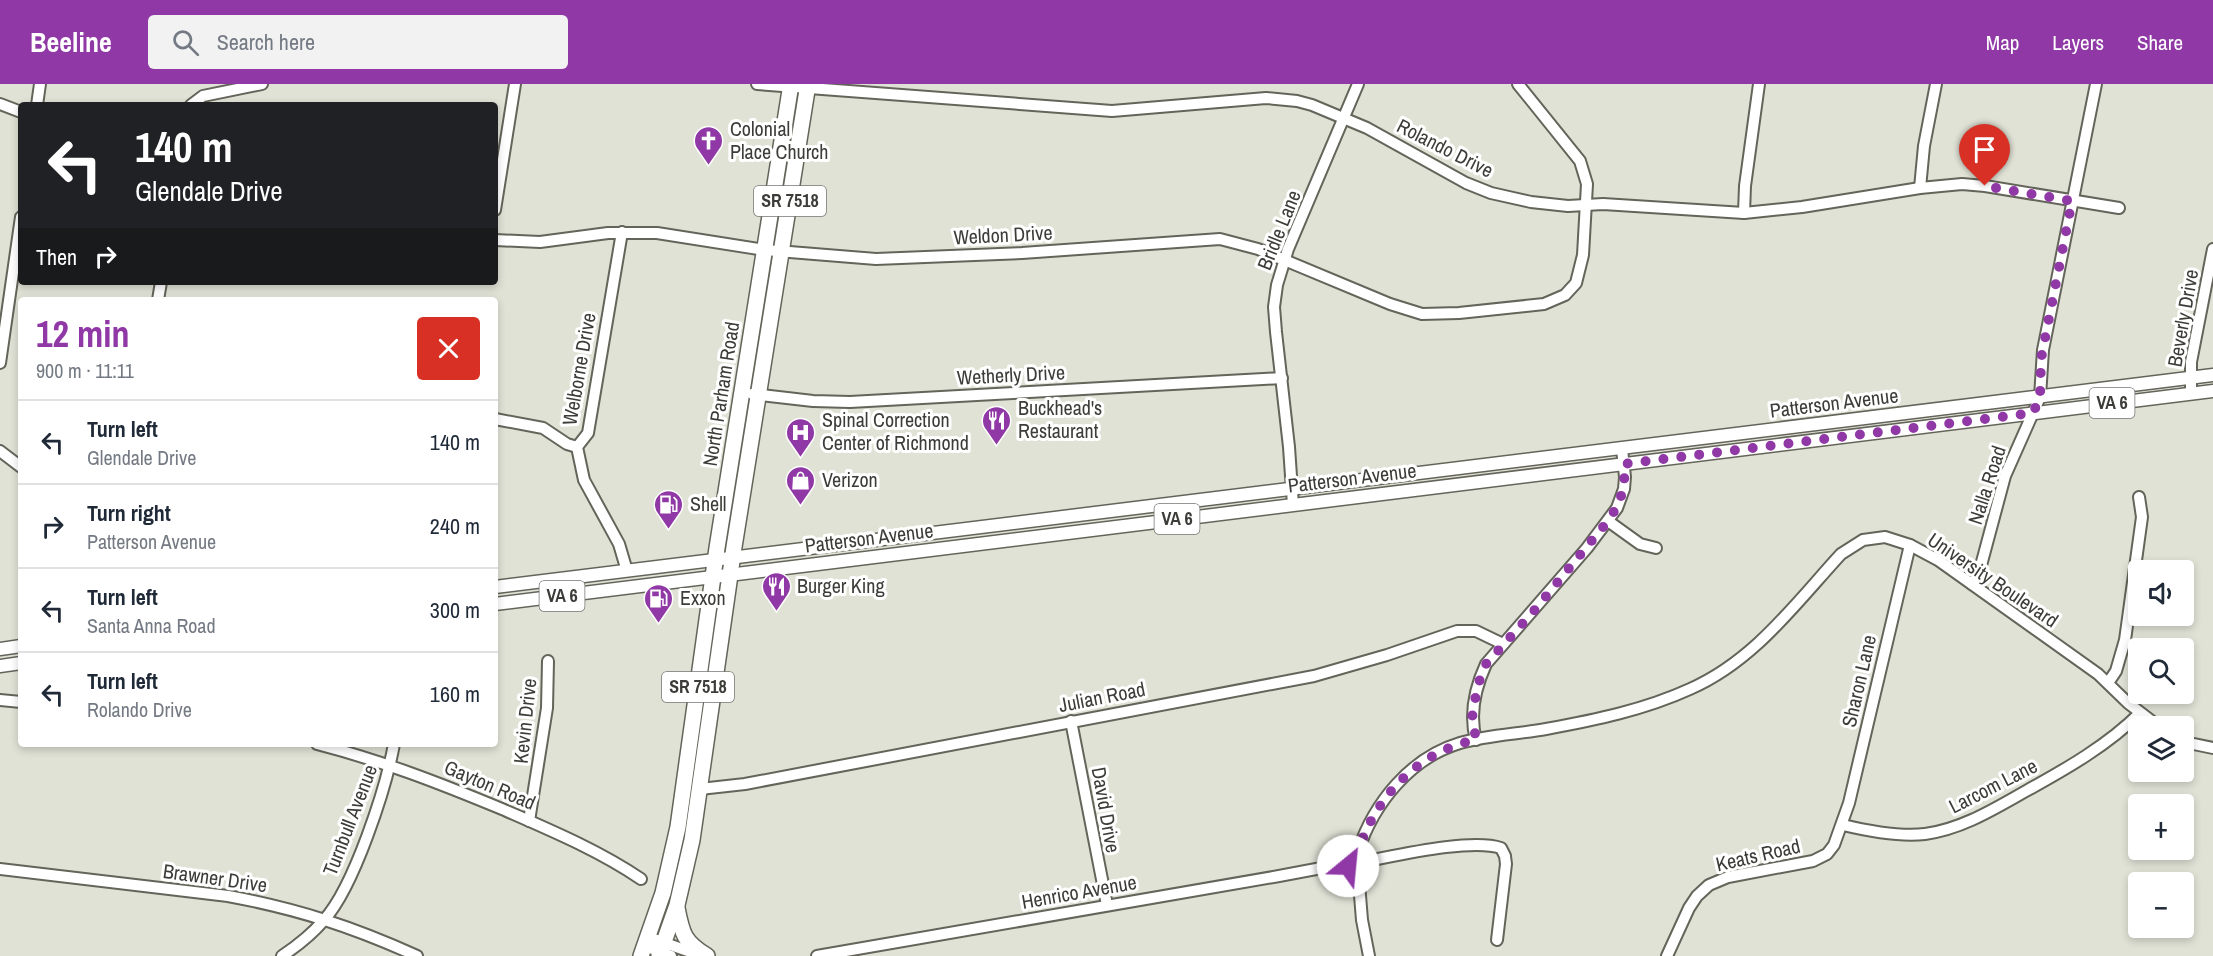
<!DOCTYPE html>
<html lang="en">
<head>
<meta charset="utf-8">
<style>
	:root { --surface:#fff; --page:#f2f2f3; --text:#1f2937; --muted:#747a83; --line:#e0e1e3; --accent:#9039a6 }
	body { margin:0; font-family:"Archivo Narrow",sans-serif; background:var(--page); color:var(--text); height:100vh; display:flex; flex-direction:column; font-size:22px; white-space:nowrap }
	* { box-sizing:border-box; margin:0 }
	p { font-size:20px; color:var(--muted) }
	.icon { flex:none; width:33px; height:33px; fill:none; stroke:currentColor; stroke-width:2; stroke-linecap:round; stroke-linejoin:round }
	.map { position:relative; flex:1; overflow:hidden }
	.panel { position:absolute; left:18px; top:213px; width:480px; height:450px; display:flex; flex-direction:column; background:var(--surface); border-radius:6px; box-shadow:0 3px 9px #0003 }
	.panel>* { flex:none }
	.banner { position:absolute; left:18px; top:18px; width:480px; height:183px; border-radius:6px; box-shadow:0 3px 9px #0003; background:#202124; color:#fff; overflow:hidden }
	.tools { position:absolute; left:2128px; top:476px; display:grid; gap:12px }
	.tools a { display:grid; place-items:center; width:66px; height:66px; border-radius:6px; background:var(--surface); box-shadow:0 3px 9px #0003; font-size:30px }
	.pin { position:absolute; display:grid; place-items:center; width:51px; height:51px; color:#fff; margin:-62px -26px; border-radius:50% 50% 50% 0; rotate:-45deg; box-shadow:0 0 6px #0007 }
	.pin .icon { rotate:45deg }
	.me { position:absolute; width:66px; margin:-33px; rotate:28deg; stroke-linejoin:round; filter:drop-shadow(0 0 4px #0008) }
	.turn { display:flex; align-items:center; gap:21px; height:126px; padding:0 18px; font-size:27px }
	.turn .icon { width:78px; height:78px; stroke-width:2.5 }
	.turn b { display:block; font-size:42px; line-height:51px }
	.then { display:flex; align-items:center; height:57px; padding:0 18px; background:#0003; gap:12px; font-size:22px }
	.round { display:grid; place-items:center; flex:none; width:63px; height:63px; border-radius:6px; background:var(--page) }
	.headline { display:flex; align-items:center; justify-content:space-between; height:102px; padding:0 18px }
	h1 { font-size:36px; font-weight:700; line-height:45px; color:var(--accent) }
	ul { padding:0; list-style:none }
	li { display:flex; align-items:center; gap:18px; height:84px; padding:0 18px; border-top:2px solid var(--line) }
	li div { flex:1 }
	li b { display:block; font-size:22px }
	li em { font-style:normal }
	header { display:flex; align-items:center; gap:36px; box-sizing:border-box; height:84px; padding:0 30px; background:var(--accent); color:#fff }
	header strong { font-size:28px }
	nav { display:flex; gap:33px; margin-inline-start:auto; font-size:21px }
	.search { width:420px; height:54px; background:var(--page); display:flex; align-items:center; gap:15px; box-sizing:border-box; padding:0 21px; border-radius:6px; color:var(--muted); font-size:22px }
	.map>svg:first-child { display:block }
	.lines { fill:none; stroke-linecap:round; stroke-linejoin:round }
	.minor-casing { stroke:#64645a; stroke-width:14 }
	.major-casing { stroke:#64645a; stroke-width:15 }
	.highway-casing { stroke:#64645a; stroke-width:18 }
	.minor { stroke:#fff; stroke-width:10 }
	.major { stroke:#fff; stroke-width:12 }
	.highway { stroke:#fff; stroke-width:15 }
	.route { stroke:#9039a6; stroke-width:10; stroke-dasharray:0 18 }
	.labels { text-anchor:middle; stroke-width:6; stroke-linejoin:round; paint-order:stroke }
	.shield { fill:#fff; stroke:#767674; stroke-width:1.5 }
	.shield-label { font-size:18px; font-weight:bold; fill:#3c3c38 }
	.poi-label { font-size:20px; fill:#3c3c38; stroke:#fff; text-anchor:start }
	.street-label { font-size:20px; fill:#3c3c38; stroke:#fff }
</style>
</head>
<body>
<header>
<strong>Beeline</strong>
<div class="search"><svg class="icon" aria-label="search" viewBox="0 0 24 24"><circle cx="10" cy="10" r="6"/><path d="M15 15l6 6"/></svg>Search here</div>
<nav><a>Map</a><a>Layers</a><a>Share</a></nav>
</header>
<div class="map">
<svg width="2213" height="872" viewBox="0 0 2213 872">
	<rect width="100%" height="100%" fill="#e1e2d6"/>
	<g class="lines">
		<defs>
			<g id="minor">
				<polyline points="757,0 1112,27 1266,14 1297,17 1312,21 1367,44 1466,99 1491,109 1531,118 1568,122 1603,120 1744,129 1802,123 1920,104 1962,100 1985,102 2119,124"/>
				<polyline points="0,20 21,28"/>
				<polyline points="37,21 40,0"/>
				<polyline points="191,21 203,12 262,0"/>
				<polyline points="1920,104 1924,62 1936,0"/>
				<polyline points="495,126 515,0"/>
				<polyline points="1744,129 1745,102 1759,0"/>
				<polyline points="622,148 588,349 577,363 584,396 619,460 627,487"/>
				<polyline points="495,156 540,158 608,149 657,149 765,166 876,175 1022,169 1220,155 1258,165 1390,220 1422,230 1459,229 1544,220 1565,211 1576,199 1583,171 1587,100 1580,77 1518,0"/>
				<polyline points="158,216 161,198"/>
				<polyline points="0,279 21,133"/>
				<polyline points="752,310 813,317 850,318 1282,294"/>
				<polyline points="2191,310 2191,278 2213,165"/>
				<polyline points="495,335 543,344 567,360 577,363"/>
				<polyline points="0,367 21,383"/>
				<polyline points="1293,421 1289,363 1276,248 1274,223 1277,201 1288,165 1358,0"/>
				<polyline points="1608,437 1640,460 1656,464"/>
				<polyline points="1972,500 1979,489 2005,392 2040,313 2043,266 2096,0"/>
				<polyline points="2108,599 2116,587 2125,556 2142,433 2139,413"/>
				<polyline points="0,616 21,618"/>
				<polyline points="1071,637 1107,821"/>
				<path d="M1476,656C1469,630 1475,604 1486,580L1587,464L1617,424L1624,405L1625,393L1622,365"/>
				<polyline points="2184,658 2213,664"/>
				<path d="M317,660C383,677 439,699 502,725C550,746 598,766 641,795"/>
				<polyline points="700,705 745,700 1314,592 1387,571 1457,547 1476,547 1503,560"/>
				<polyline points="529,737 547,624 548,577"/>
				<path d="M1843,741C1868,747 1899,753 1925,750C1962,745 1994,725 2026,707C2066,685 2108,661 2140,629"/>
				<path d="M1358,767C1374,719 1410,674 1460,659C1487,651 1518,650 1546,645C1595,636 1644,626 1690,605C1754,577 1795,520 1841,470L1863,456L1885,453L1910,461L1938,476L2098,590L2128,619L2158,642"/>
				<path d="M1367,777C1399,771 1472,754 1501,764L1505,772L1506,780L1497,856"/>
				<path d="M0,785L228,812C298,825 353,843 417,872"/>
				<polyline points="1358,787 1362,836 1369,872"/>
				<polyline points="648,853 699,871"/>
				<polyline points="645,862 671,872"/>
				<path d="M282,872C297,862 313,849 324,836C354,803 386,704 394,660"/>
				<polyline points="817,872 1279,792 1348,779"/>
				<polyline points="1667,872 1689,824 1697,812 1709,801 1728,793 1813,777 1827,770 1834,761 1849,719 1910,461"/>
			</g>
			<g id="major">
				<polyline points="495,503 2213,291"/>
				<polyline points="495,520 2213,307"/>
				<polyline points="0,565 21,562"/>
				<polyline points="0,582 21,579"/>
			</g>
			<g id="highway">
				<path d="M677,824C682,850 684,858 707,872"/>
				<polyline points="641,872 663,809 678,743 717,464 791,0"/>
				<polyline points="659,872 677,821 692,756 734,463 808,0"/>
			</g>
		</defs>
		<!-- minor casing -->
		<use href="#minor" class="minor-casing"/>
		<!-- major casing -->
		<use href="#major" class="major-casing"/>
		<!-- highway casing -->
		<use href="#highway" class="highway-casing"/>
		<!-- minor -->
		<use href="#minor" class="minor"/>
		<!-- major -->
		<use href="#major" class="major"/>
		<!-- highway -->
		<use href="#highway" class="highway"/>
	</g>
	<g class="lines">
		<!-- route -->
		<path class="route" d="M1348,782V773L1354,767H1358C1376,713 1418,667 1476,656L1472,629L1479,598L1486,580L1533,528L1608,437C1621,418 1626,403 1624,380L2033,329L2040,313L2041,275L2072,117L1985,102"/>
	</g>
	<!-- icons -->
	<defs>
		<symbol id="church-pin" viewBox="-11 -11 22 30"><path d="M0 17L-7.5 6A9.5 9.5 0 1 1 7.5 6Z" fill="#9039a6" stroke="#fff"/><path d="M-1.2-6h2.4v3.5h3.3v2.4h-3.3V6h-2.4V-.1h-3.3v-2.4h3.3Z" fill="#fff"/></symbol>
		<symbol id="restaurant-pin" viewBox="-11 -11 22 30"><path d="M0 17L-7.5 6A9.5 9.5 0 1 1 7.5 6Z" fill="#9039a6" stroke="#fff"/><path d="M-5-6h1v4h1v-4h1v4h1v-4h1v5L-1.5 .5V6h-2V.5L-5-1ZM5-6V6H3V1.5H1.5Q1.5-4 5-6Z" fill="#fff"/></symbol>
		<symbol id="hospital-pin" viewBox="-11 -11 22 30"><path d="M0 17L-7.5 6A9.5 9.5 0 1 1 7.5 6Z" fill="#9039a6" stroke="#fff"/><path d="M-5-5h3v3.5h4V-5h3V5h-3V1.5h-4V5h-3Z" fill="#fff"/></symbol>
		<symbol id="shop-pin" viewBox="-11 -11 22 30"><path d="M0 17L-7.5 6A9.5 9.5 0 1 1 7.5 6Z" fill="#9039a6" stroke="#fff"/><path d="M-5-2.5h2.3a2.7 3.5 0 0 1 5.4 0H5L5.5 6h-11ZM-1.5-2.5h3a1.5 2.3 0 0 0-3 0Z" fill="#fff"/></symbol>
		<symbol id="fuel-pin" viewBox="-11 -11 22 30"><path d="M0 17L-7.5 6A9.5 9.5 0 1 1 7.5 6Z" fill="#9039a6" stroke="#fff"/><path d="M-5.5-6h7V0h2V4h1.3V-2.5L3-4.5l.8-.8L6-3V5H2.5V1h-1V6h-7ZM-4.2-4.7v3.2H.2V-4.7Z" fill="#fff"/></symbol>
	</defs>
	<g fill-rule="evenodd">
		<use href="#church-pin" x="692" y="40" width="33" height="45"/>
		<use href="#restaurant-pin" x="980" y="320" width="33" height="45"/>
		<use href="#hospital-pin" x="784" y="332" width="33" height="45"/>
		<use href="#shop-pin" x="784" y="380" width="33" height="45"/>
		<use href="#fuel-pin" x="652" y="404" width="33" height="45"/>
		<use href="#restaurant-pin" x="760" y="486" width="33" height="45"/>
		<use href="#fuel-pin" x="642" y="498" width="33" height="45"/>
	</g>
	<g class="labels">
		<!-- shield labels -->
		<g class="shield">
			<rect x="754" y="102" width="72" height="30" rx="4.5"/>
			<rect x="2089.5" y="304" width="45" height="30" rx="4.5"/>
			<rect x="1154.5" y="420" width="45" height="30" rx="4.5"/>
			<rect x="539.5" y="497" width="45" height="30" rx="4.5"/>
			<rect x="662" y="588" width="72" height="30" rx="4.5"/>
		</g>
		<g class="shield-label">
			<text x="790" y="123">SR 7518</text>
			<text x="2112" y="325">VA 6</text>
			<text x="1177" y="441">VA 6</text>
			<text x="562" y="518">VA 6</text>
			<text x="698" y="609">SR 7518</text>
		</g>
		<!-- poi labels -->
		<g class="poi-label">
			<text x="730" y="52">Colonial<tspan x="730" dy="23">Place Church</tspan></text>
			<text x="1018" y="331">Buckhead's<tspan x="1018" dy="23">Restaurant</tspan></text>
			<text x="822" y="343">Spinal Correction<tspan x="822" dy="23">Center of Richmond</tspan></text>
			<text x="822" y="403">Verizon</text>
			<text x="690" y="427">Shell</text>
			<text x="797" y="509">Burger King</text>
			<text x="680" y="521">Exxon</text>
		</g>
		<!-- street labels -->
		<g class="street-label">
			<text transform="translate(1445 64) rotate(27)" y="7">Rolando Drive</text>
			<text transform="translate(1279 146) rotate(-68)" y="7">Bridle Lane</text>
			<text transform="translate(1003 151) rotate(-3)" y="7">Weldon Drive</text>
			<text transform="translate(2183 234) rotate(-80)" y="7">Beverly Drive</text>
			<text transform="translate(579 285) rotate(-80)" y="7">Welborne Drive</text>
			<text transform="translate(1011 291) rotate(-3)" y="7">Wetherly Drive</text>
			<text transform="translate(721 310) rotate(-81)" y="7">North Parham Road</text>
			<text transform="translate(1834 319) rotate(-7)" y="7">Patterson Avenue</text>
			<text transform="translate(1352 394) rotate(-7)" y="7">Patterson Avenue</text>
			<text transform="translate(1987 401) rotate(-72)" y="7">Nalla Road</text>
			<text transform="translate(869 454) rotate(-7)" y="7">Patterson Avenue</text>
			<text transform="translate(1993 496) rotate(34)" y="7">University Boulevard</text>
			<text transform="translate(1859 597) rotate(-77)" y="7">Sharon Lane</text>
			<text transform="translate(1102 613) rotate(-11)" y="7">Julian Road</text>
			<text transform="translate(525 637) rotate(-84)" y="7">Kevin Drive</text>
			<text transform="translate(490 701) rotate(23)" y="7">Gayton Road</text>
			<text transform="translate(1993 702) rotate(-27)" y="7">Larcom Lane</text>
			<text transform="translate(1106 726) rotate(80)" y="7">David Drive</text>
			<text transform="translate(350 736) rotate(-69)" y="7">Turnbull Avenue</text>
			<text transform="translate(1758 771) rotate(-13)" y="7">Keats Road</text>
			<text transform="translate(215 794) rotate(8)" y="7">Brawner Drive</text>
			<text transform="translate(1079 808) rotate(-10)" y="7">Henrico Avenue</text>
		</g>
	</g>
</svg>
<div class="tools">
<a><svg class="icon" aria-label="sound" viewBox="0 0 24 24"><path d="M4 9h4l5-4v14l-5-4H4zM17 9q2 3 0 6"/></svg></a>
<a><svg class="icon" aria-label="search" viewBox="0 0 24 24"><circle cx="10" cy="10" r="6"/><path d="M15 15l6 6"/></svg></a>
<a><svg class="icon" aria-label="layers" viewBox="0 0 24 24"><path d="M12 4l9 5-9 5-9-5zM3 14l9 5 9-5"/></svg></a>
<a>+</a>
<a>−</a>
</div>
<div class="pin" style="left:1985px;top:102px;background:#d93025"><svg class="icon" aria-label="arrive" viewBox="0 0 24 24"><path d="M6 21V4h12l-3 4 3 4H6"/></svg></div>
<svg class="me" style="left:1348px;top:782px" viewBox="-20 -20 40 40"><circle r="19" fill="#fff"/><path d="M0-13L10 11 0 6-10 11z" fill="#9039a6"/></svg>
<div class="banner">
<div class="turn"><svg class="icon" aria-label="left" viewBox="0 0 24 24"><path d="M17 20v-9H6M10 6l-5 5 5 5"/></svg><div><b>140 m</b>Glendale Drive</div></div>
<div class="then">Then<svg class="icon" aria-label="right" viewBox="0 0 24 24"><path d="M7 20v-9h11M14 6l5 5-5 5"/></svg></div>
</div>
<section class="panel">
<div class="headline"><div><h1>12 min</h1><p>900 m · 11:11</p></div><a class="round" style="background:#d93025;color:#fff"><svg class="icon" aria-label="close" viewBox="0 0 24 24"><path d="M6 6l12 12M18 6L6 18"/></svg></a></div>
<ul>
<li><svg class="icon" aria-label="left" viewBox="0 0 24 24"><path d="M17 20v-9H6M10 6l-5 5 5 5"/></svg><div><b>Turn left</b><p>Glendale Drive</p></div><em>140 m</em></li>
<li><svg class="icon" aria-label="right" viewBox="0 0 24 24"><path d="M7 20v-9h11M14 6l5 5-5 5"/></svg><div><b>Turn right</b><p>Patterson Avenue</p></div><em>240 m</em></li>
<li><svg class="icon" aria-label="left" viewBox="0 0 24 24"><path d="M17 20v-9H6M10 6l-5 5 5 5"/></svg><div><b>Turn left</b><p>Santa Anna Road</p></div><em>300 m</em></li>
<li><svg class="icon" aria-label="left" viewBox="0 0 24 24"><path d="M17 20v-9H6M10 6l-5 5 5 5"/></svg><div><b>Turn left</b><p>Rolando Drive</p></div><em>160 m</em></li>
</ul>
</section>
</div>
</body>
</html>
